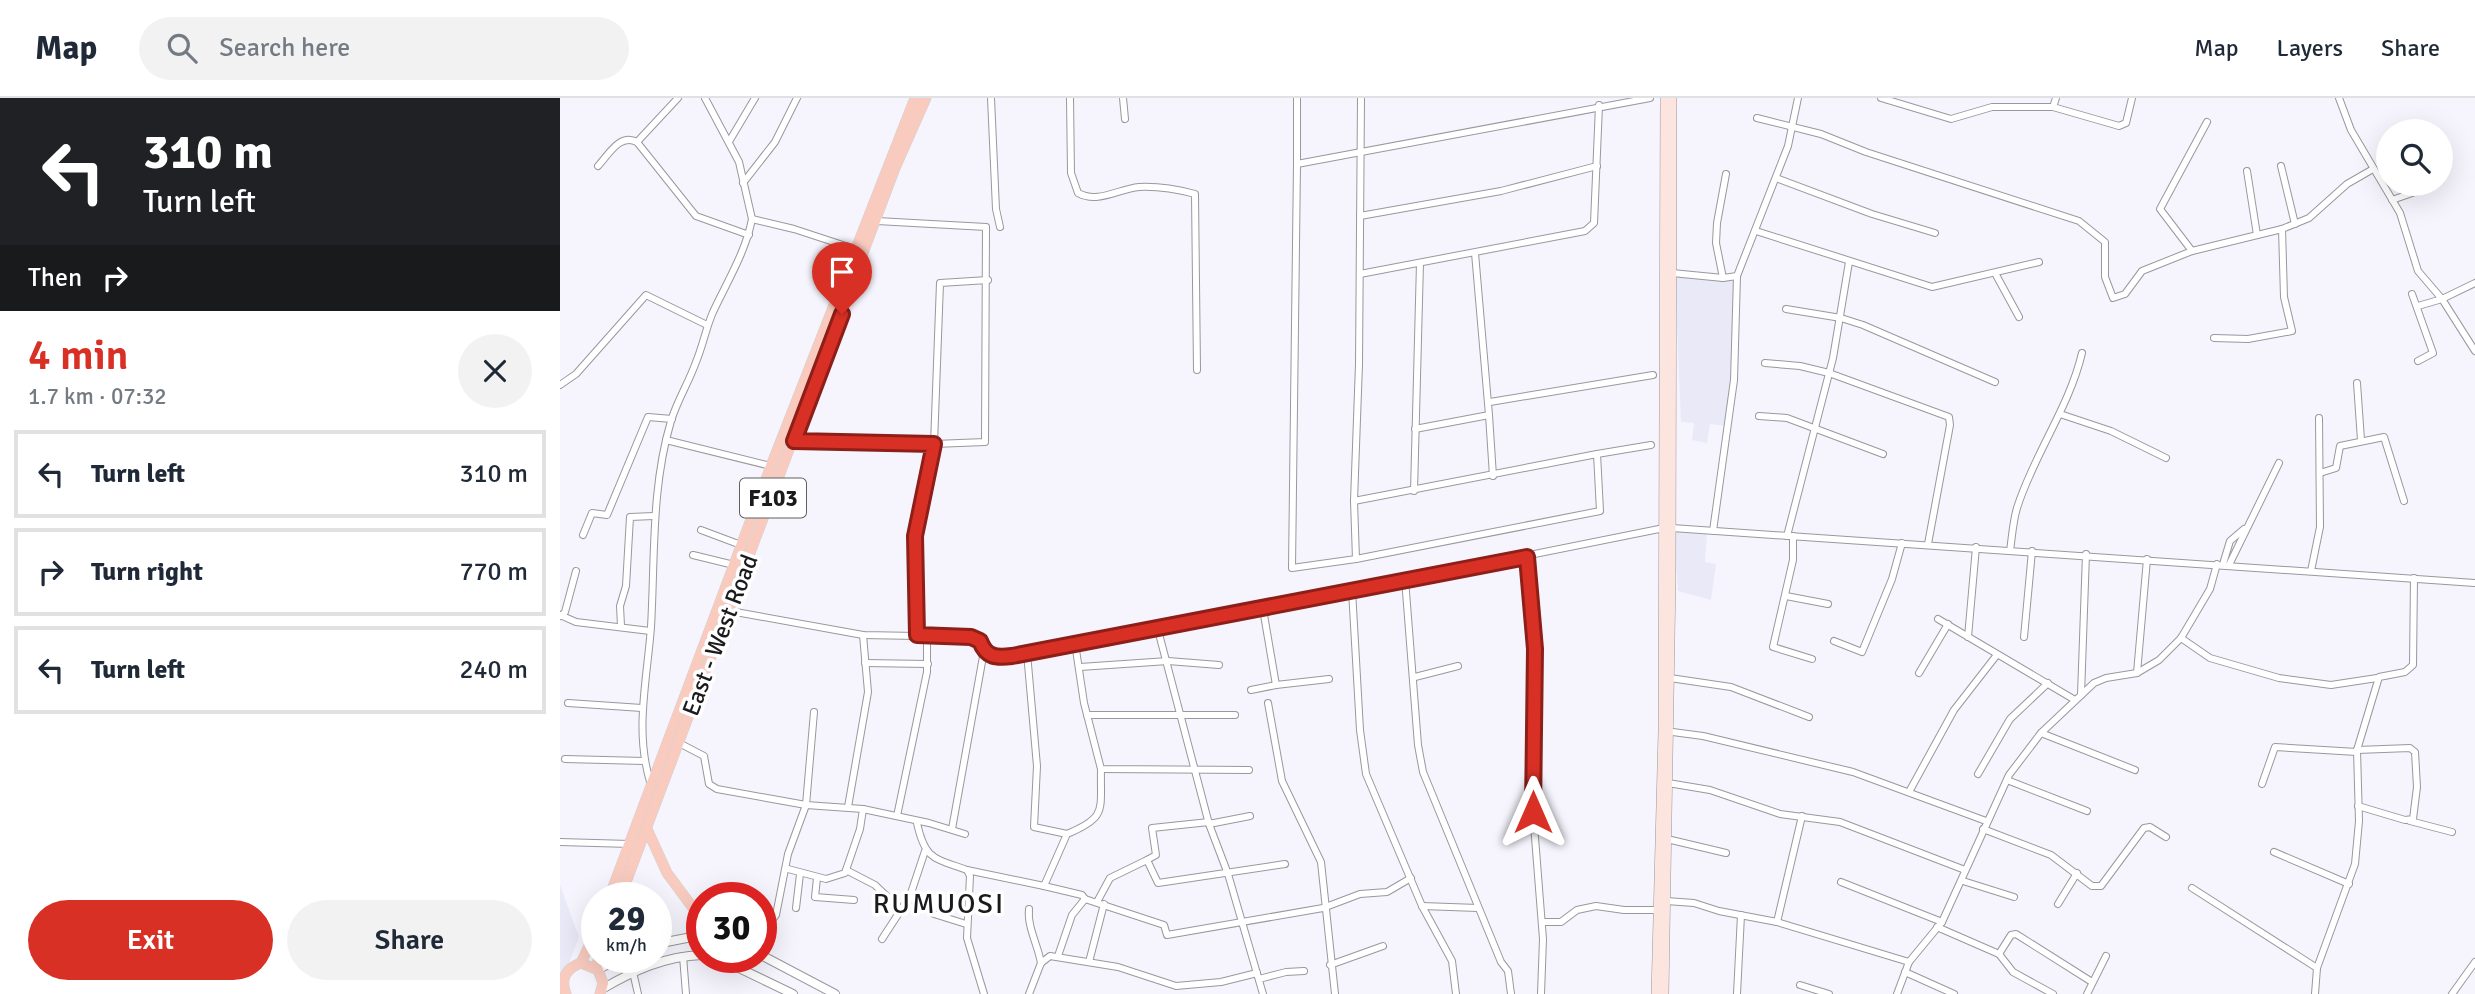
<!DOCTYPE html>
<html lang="en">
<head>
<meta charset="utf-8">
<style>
	:root { --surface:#fff; --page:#f2f2f3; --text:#1f2937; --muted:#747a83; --line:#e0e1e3; --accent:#d93025 }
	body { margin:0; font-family:Signika,sans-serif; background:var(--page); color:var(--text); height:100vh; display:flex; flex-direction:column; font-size:26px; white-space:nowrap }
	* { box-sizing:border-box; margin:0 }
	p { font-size:23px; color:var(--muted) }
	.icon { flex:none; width:38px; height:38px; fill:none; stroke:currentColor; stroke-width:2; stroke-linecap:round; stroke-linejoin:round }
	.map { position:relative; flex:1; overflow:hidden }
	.sheet { display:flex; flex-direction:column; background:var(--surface); width:560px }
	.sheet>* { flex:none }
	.banner { background:#202124; color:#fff; overflow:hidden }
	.fabs { position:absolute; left:1816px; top:21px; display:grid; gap:14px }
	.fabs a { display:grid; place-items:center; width:77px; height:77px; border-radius:50%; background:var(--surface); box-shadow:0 7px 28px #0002; font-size:35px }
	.speed { position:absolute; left:21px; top:784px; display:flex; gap:14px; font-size:35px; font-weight:700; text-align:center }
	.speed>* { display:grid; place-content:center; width:91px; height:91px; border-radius:50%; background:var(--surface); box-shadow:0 7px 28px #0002; line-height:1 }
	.speed small { font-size:18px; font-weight:400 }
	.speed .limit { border:10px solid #d22; background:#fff; color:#111 }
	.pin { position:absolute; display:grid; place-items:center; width:60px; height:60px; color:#fff; margin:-72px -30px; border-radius:50% 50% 50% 0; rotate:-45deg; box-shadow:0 0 7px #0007 }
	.pin .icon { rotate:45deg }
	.me { position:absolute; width:77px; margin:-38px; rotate:0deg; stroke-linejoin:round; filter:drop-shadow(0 0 5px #0008) }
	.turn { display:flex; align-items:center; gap:24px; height:147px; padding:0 28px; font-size:32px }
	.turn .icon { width:91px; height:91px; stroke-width:2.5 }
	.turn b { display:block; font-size:49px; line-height:60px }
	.then { display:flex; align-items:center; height:66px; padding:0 28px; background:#0003; gap:14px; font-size:26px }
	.round { display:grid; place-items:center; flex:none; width:74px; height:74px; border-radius:37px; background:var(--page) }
	.headline { display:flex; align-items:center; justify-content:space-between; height:119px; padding:0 28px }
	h1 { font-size:42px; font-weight:600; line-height:52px; color:var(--accent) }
	.action { display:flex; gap:14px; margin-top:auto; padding:14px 28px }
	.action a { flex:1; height:80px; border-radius:42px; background:var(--accent); color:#fff; font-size:28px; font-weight:600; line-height:80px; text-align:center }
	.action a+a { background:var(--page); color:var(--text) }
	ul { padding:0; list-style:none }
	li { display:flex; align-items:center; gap:21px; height:88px; margin:0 14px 10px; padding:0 14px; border:4px solid var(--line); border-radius:0px }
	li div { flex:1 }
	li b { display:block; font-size:26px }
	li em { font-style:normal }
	header { display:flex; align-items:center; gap:42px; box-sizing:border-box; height:98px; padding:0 35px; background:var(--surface); border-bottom:2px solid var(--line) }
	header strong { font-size:33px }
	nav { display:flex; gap:38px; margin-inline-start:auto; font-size:24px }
	.search { width:490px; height:63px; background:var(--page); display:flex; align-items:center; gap:18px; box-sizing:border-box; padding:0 24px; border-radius:38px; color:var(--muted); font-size:26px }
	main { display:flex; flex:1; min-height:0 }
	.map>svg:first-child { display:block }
	.built { fill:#eae9f8 }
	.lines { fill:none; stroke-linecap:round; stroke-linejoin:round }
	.minor-casing { stroke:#98989f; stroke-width:8 }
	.tertiary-casing { stroke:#98989f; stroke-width:10 }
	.secondary-casing { stroke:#98989f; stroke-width:10 }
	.primary-casing { stroke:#d1d1d2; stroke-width:11 }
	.minor { stroke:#fff; stroke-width:6 }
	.tertiary { stroke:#fff; stroke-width:8 }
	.secondary { stroke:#fce5df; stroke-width:9 }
	.primary { stroke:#f9cbbf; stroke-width:10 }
	.route-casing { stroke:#8d1f18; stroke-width:18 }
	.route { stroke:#d93025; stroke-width:12 }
	.labels { text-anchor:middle; stroke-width:7; stroke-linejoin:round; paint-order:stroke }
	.shield { fill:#fff; stroke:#5f5f61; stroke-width:2 }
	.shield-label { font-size:23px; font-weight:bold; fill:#1b1b1d }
	.street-label { font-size:24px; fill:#1b1b1d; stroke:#fff }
	.quarter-label { font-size:28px; letter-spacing:2px; fill:#1b1b1d; stroke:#fff }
</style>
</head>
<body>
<header>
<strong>Map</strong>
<div class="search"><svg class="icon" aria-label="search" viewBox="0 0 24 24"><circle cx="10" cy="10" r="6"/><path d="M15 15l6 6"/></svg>Search here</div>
<nav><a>Map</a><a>Layers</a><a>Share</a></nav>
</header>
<main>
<section class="sheet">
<div class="banner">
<div class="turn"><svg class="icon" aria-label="left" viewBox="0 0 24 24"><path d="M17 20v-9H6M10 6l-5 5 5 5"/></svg><div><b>310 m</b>Turn left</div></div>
<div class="then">Then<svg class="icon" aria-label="right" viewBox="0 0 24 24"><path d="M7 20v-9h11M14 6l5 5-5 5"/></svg></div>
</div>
<div class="headline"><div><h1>4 min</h1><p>1.7 km · 07:32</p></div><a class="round"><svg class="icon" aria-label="close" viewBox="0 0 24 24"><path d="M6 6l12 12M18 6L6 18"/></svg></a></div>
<ul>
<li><svg class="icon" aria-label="left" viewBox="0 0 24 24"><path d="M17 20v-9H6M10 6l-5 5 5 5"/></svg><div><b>Turn left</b></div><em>310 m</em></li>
<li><svg class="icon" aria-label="right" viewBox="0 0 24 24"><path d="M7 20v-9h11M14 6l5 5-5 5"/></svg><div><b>Turn right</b></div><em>770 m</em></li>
<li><svg class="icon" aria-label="left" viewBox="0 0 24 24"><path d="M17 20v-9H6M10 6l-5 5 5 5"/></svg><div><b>Turn left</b></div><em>240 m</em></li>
</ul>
<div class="action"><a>Exit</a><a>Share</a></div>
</section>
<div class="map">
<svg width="1915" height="896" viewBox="0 0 1915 896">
	<rect width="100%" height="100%" fill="#f6f5fd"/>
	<!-- built -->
	<g class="built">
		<polygon points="1115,178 1176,183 1167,328 1150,326 1147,345 1132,342 1134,325 1121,324"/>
		<polygon points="1113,432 1147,435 1145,464 1156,466 1151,502 1118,493"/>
		<polygon points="0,787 19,839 0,889"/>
	</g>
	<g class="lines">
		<defs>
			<g id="minor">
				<polyline points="145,0 179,64 192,121"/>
				<polyline points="431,0 436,111 440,129"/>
				<path d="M510,0L511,75L518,95C538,106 558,91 579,89C599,88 616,91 635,96L637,272"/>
				<polyline points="563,0 565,21"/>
				<polyline points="737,0 737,66 1090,0"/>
				<polyline points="1321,0 1391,21 1432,9 1493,9 1496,0"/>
				<polyline points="1779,0 1791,32 1840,115 1858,173 1882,201 1915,253"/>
				<polyline points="1493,9 1559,28 1566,25 1572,0"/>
				<polyline points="1197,20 1261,36 1306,54 1519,123 1545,144 1545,179 1553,200 1565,196 1582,173 1632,153 1722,131 1749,120 1787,86 1813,71"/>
				<polyline points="170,42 195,0"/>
				<polyline points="77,44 118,0"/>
				<polyline points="737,66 732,470 796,461 1040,413 1037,356 794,403 799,266 801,0"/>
				<path d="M38,68C49,56 60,35 77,44L136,118L189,137"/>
				<polyline points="1721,68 1735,126"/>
				<polyline points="1687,73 1697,137"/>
				<polyline points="1216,80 1312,116 1375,135"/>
				<polyline points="183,85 215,44 237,0"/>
				<polyline points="1832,102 1855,94 1857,86"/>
				<polyline points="800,118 941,93 1037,68"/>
				<polyline points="192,121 234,131 295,151"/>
				<polyline points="1196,133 1372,189 1479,164"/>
				<polyline points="1632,153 1600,111 1647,24"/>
				<polyline points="1112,175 1163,180 1177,178 1228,48 1238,0"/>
				<polyline points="1435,175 1459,219"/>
				<polyline points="800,176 1025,133 1034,125 1039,7"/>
				<polyline points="1163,180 1156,145 1157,125 1166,76"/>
				<polyline points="1852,196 1873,255 1858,263"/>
				<polyline points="1858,208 1882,201 1915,185"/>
				<polyline points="1226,211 1281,220 1303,227 1435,284"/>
				<polyline points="1654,240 1688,241 1732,233 1724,199 1722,131"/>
				<polyline points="1205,265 1240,268 1269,275 1389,319 1390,327 1368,446"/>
				<polyline points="1797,285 1801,342"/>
				<polyline points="0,287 16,276 86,197 147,227"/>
				<polyline points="930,304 1093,277"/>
				<polyline points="1500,316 1551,333 1606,360"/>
				<polyline points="929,317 933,378"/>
				<polyline points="1199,318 1227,320 1323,356"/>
				<polyline points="855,331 929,317 915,155"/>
				<polyline points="106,342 211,368"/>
				<polyline points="234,343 374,346 425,344 426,129 317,123"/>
				<polyline points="1037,356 1091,347"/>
				<polyline points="1760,375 1776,370 1780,348 1824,339 1844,403"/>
				<polyline points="854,393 860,165"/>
				<polyline points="794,403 796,461"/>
				<polyline points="1112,430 1915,485"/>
				<polyline points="141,432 181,447"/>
				<polyline points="1153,433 1174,282 1177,178"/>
				<polyline points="23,437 32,415 47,417 88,319 112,321"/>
				<polyline points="1227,438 1273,260 1289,164"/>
				<polyline points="1233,438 1233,462 1213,549 1252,561"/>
				<path d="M1450,453C1452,439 1453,423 1457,410C1474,356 1509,310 1522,255"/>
				<polyline points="133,457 174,467"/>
				<polyline points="966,459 975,551 973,714 983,841 981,896"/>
				<polyline points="1663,466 1670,443 1684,431"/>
				<polyline points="1669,467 1719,365"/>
				<polyline points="1751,473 1760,429 1759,320"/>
				<polyline points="845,481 858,647 863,674 941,864 948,873 951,896"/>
				<polyline points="792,492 800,632 806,676 862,808 892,863 896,896"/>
				<polyline points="1226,498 1268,506"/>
				<polyline points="703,511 716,587 769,581"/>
				<polyline points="170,513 303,537 411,539 420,543 424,553 440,559 622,527 1104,430"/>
				<polyline points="0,517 16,524 90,533"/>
				<polyline points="1,518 5,514 16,473"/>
				<polyline points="1378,521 1515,602"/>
				<polyline points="61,528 60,508 66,488 70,419 94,418"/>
				<polyline points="598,532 649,726 668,776 703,896"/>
				<polyline points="357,537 355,437 374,346 380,185 428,182"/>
				<polyline points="1408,539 1416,449"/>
				<polyline points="1464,539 1472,453"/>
				<polyline points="1621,540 1650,560 1719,580 1771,587 1817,580"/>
				<polyline points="1274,543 1302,554 1332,481 1342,445"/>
				<polyline points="515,545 524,605 541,671 689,672"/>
				<polyline points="467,555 477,668 474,729 507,736"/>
				<polyline points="305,565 368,566"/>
				<polyline points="520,569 608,563 659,567"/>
				<polyline points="1359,575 1388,526"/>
				<polyline points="1577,575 1587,461"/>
				<polyline points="855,579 898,568"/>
				<polyline points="1110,580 1171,589 1249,619"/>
				<polyline points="691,592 716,587"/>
				<polyline points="1521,597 1526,456"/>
				<polyline points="8,605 82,610"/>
				<polyline points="708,605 722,683 761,764 775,896"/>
				<polyline points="527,617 675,617"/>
				<polyline points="1105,633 1143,638 1293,674 1426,723"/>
				<polyline points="1481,635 1575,672"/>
				<polyline points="119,645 144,658 149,686 157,691 246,707 303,711 369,725 405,736"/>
				<polyline points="1797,652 1850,650 1855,654 1857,689 1853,721 1845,722 1798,708"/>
				<polyline points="5,661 84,663"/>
				<polyline points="1418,676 1450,621 1488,585"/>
				<polyline points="1447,682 1527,713"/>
				<polyline points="1108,685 1150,692 1220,716 1280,724 1405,772"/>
				<polyline points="1702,686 1715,649 1797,654"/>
				<path d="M91,687C74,634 87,583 91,529C95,460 91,390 111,323C117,303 129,284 136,264C143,247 146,230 153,214C167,184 186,153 192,121"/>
				<polyline points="1349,694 1394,612 1436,558"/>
				<polyline points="288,709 308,594 303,537"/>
				<polyline points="337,718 367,574 367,537"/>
				<polyline points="1850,723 1892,734"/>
				<path d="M357,725C365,762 374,760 407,772L410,778L407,840L424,896"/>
				<polyline points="649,726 690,718"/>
				<polyline points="392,731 424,553"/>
				<polyline points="1423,731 1491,757 1532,788 1541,788 1584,730 1590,729 1606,739"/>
				<polyline points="1107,741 1166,755"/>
				<polyline points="0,744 70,746"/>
				<polyline points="1714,754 1789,786"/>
				<polyline points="587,762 596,757 592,730 649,724"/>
				<polyline points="228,771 266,781 285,775 300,731 303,711"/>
				<polyline points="286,772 315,787 341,812"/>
				<path d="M407,772L484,788L507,736C548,719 540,712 541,671"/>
				<polyline points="257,780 255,799 294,802"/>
				<polyline points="1403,783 1454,799"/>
				<polyline points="1281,784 1382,824"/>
				<polyline points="484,788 522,797 525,801"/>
				<polyline points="1632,790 1757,870"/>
				<polyline points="349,799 374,816 406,826"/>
				<polyline points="1106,803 1134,805 1159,813 1217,824 1349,864"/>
				<polyline points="537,804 550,780 587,762 598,785 725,766"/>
				<polyline points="1498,806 1517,775"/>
				<polyline points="862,808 918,810"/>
				<polyline points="236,810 240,776"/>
				<path d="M469,811C467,829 478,847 481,865"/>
				<polyline points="982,824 1001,824 1017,812 1036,808 1064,812 1098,812"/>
				<polyline points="1217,824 1242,718"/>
				<polyline points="1377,829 1439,856 1451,837 1456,836 1532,884"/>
				<polyline points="201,836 216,817 228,756 246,707 254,614"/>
				<polyline points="322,841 350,798 365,753"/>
				<polyline points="1439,856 1453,874 1493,896"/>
				<polyline points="123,858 126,896"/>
				<polyline points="498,858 512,817 525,801 604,827 607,837 763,810 800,796 827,794 851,780"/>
				<polyline points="529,864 544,806"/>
				<polyline points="770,867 823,848"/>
				<polyline points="73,874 78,896"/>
				<polyline points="1345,874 1394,896"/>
				<polyline points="699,881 726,874 744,873"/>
				<polyline points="1240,887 1269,896"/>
				<polyline points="469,896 481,865 490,858 558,869 616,888 661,884 697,875"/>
				<polyline points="1177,896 1181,817"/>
				<polyline points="1337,896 1349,864 1382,824 1449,677 1481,635 1534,585 1546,580 1577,575 1599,562 1621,540 1650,491 1657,466"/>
				<polyline points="1527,896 1546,858"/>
				<polyline points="1755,896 1757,870 1795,766 1799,723 1797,652 1819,579 1845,574 1853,567 1854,480"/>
				<polyline points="1892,896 1915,864"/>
			</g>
			<g id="tertiary">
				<polyline points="96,846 142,837"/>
				<polyline points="201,857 275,896"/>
				<polyline points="156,859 233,896"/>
				<polyline points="38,872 59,859"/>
				<path d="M42,891C73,873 105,858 142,857"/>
			</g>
			<g id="secondary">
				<polyline points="1096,896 1103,633 1105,0"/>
				<polyline points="1104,896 1111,481 1112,0"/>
			</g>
			<g id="primary">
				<polyline points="87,731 107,775 142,822"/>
				<polyline points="49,800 211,368 355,0"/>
				<polyline points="60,800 335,70 366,0"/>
				<polyline points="21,865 37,831"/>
				<polyline points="36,870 39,859"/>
				<path d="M6,896C0,881 6,870 21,865L38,872L43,885L40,896"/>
			</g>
		</defs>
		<!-- minor casing -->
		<use href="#minor" class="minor-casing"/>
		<!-- tertiary casing -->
		<use href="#tertiary" class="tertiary-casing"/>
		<!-- secondary casing -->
		<use href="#secondary" class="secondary-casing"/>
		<!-- primary casing -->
		<use href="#primary" class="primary-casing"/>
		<!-- minor -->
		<use href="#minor" class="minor"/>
		<!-- tertiary -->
		<use href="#tertiary" class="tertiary"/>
		<!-- secondary -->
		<use href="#secondary" class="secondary"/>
		<!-- primary -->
		<use href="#primary" class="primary"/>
	</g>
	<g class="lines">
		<defs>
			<path id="route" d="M282,216L234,343L374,346L355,438L357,537L411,539L420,543C426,559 435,560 452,558L967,459L975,551L973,714"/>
		</defs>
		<!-- route casing -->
		<use href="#route" class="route-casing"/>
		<!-- route -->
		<use href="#route" class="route"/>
	</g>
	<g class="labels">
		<!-- shield labels -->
		<rect class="shield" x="180" y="380.5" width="66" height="39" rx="5"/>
		<g class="shield-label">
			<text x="213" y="408">F103</text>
		</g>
		<!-- street labels -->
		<g class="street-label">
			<text transform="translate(160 537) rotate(-69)" y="8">East - West Road</text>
		</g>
		<!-- quarter labels -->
		<g class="quarter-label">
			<text x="379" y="815">RUMUOSI</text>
		</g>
	</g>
</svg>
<div class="fabs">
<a><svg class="icon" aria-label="search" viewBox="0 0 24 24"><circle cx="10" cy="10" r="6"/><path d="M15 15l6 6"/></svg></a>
</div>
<div class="speed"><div>29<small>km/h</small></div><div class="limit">30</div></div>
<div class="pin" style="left:282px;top:216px;background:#d93025"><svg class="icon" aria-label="arrive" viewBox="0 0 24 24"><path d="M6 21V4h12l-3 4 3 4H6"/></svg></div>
<svg class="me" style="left:973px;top:714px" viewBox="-20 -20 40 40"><path d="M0-17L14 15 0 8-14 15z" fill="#d93025" stroke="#fff" stroke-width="4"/></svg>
</div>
</main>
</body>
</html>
